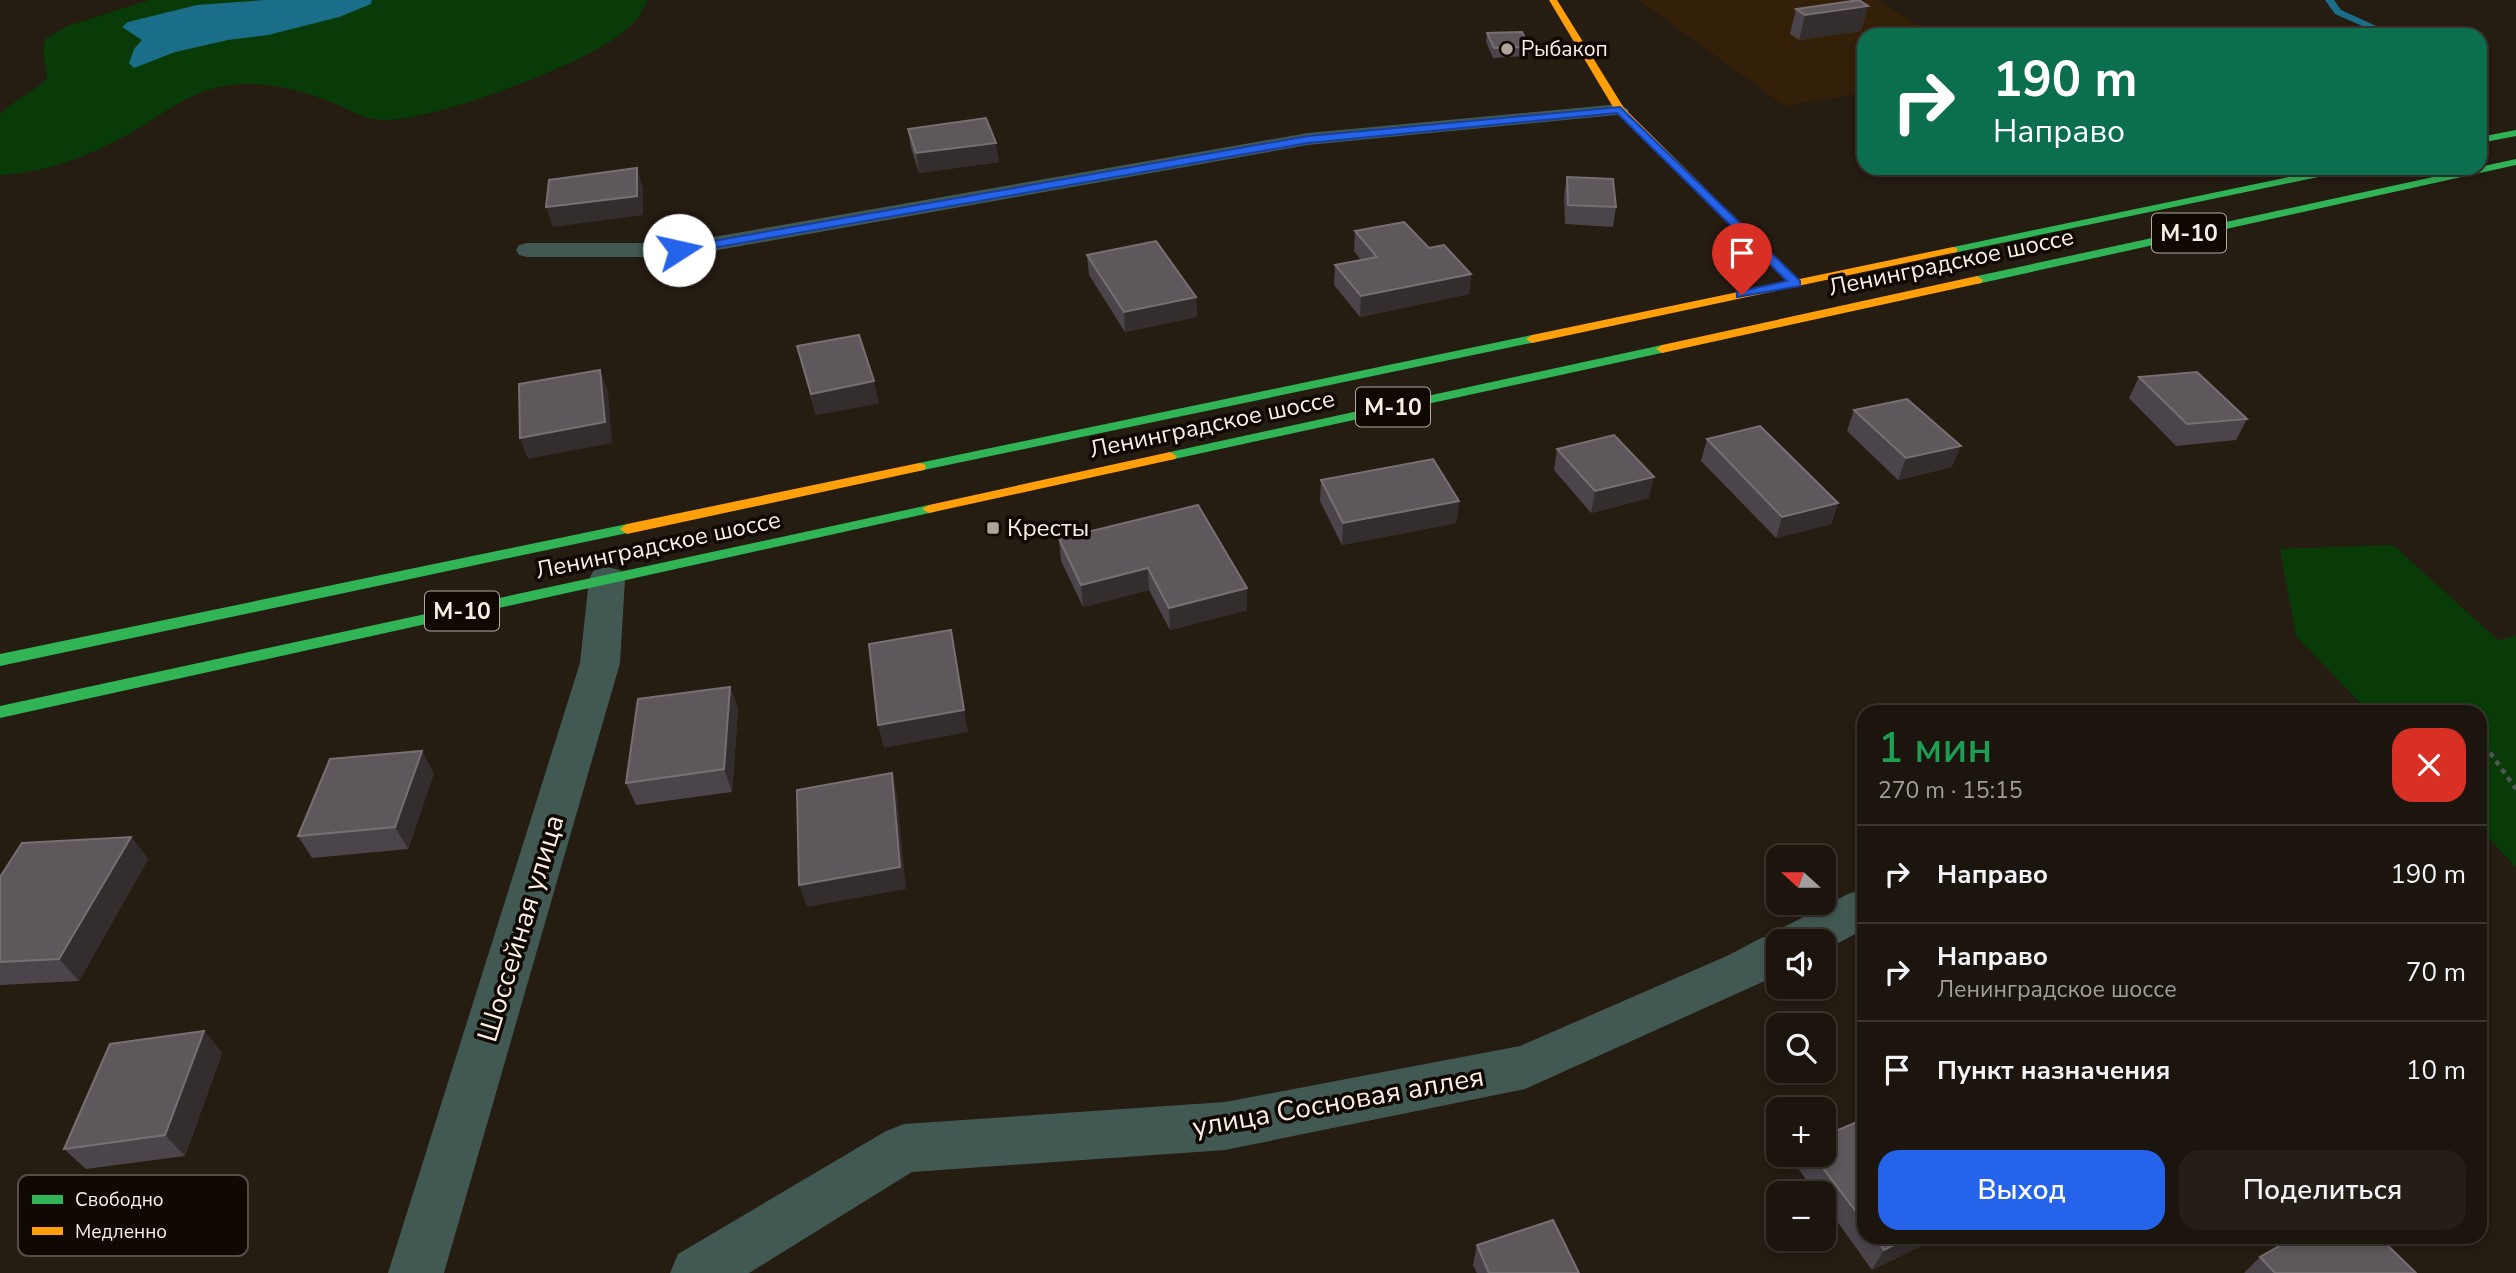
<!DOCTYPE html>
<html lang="ru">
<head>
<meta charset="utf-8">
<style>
	:root { --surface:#1c150e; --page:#251e17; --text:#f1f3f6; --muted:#a09f9e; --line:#3a342e; --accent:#2563eb }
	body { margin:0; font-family:"Nunito Sans",sans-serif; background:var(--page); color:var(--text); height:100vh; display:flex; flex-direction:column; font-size:26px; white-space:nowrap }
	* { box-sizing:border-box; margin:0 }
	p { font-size:23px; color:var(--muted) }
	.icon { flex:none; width:38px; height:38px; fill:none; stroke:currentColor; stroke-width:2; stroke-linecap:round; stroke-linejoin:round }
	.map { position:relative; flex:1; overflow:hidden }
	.side { position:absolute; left:1857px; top:705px; width:630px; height:539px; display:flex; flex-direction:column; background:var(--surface); border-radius:21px; box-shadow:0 4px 10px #0003,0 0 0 2px var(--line) }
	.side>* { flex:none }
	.top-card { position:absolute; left:1857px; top:28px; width:630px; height:147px; border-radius:21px; box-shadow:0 4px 10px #0003,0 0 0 2px var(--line); background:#0b6e4f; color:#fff; overflow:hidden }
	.needle { width:46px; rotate:291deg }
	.controls { position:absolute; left:1766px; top:845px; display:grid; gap:14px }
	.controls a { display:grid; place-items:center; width:70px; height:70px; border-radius:14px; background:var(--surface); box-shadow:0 4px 10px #0003,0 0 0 2px var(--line); font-size:35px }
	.pin { position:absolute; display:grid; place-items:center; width:60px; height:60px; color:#fff; margin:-72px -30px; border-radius:50% 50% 50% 0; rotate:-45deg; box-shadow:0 0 7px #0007 }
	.pin .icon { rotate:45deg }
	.me { position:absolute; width:77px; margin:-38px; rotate:80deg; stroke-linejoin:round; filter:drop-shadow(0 0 5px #0008) }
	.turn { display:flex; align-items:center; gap:24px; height:147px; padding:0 21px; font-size:32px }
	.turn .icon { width:91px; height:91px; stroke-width:2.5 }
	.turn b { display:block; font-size:49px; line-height:60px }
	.round { display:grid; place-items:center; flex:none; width:74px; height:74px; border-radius:21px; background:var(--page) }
	.summary { display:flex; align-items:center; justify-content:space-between; height:119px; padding:0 21px }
	h1 { font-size:42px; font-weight:600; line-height:52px; color:#1e9e55 }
	.action { display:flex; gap:14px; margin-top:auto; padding:14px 21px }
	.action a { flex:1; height:80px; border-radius:21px; background:var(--accent); color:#fff; font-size:28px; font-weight:600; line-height:80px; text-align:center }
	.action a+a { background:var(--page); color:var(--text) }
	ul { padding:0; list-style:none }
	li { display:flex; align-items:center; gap:21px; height:98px; padding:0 21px; border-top:2px solid var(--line) }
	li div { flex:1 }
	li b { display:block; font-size:26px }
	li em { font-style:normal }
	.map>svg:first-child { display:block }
	.built { fill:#341f08 }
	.green { fill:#083b08 }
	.water { fill:#1b6e8a }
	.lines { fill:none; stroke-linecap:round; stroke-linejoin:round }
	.stream { fill:#1b6e8a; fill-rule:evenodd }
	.path { stroke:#4d5853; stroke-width:4.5; stroke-dasharray:5 5; stroke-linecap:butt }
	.lane { fill:#425953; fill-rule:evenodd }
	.street { fill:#425953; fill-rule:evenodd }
	.fast { fill:#30b455; fill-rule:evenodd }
	.slow { fill:#ff9f0a; fill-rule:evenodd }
	.wall { fill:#4b454b }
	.shaded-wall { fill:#342d2e }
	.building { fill:#5e575c; stroke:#776f71; stroke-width:2 }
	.route { fill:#2563eb; stroke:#184099; stroke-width:2 }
	.poi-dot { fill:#b0a59a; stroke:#100803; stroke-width:2.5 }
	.labels { text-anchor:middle; stroke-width:7; stroke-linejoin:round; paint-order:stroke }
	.far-poi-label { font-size:21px; fill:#fbefe3; stroke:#100803; text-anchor:start }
	.shield { fill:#100803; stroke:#b4aaa0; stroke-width:2 }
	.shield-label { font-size:23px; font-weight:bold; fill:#fbefe3 }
	.street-label { font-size:24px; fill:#fbefe3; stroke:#100803 }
	.poi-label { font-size:24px; fill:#fbefe3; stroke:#100803; text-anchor:start }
	.near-street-label { font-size:28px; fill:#fbefe3; stroke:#100803 }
	.key { fill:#100803; stroke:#564d46; stroke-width:2 }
	.key-label { font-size:19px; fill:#fbefe3 }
</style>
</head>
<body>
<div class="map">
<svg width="2516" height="1273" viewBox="0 0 2516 1273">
	<rect width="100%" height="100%" fill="#251c12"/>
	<!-- built -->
	<polygon class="built" points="1638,0 1877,0 1936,35 1864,35 1864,93 1785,106"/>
	<!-- green -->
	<g class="green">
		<path d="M149,0H647C642,14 634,24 622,33C583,65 434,121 383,120C365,120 350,110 334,103C298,89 263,80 225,86C193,91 171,108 144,125C102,151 49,173 0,175V114C14,100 32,93 47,79L43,49L46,38L68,26Z"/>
		<polygon points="2393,545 2498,640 2516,636 2516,867 2480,829 2480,712 2369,712 2296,636 2280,549"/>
	</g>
	<!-- water -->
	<polygon class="water" points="265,0 372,0 371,4 339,17 268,35 228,40 175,52 134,68 129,63 134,49 142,40 122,27 128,22 197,5"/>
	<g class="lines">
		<!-- stream -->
		<polygon class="stream" points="2325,0 2334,0 2341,10 2396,35 2383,35 2335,14"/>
		<!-- path -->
		<polyline class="path" points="2480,751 2491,754 2516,789"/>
		<!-- lane -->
		<polygon class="lane" points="1620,104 1629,110 1627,114 1308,145 679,257 527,257 519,255 516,250 519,245 527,243 679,243 1308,133"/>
		<!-- street -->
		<g class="street">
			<polygon points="607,567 620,570 625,579 620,663 444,1273 388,1273 580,663 589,579 594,570"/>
			<polygon points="1864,889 1864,929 1824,951 1824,942 1778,942 1778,975 1525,1089 1225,1150 912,1172 749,1273 670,1273 678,1254 886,1131 904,1124 1225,1102 1520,1046 1729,955 1761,938 1779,933 1782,928 1848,894"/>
		</g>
		<!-- fast -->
		<g class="fast">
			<polygon points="2516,130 2516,136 2480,143 2480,137"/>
			<polygon points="2516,159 2516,165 1977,284 1971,280 1977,276"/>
			<polygon points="2332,168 2352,168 2347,171 1953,253 1947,250 1953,247"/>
			<polygon points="1707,198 1715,198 1799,280 1799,286 1791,286 1707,202"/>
			<polygon points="1532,335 1536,336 1536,342 919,471 912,467 919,463"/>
			<polygon points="1662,345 1668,349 1666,352 1170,460 1163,456 1170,452"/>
			<polygon points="929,505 936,509 934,512 0,718 0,706"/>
			<polygon points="627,524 634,529 632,532 0,666 0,654"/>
		</g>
		<!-- slow -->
		<g class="slow">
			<polygon points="1549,0 1557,0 1624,108 1715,198 1715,202 1707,202 1616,112"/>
			<polygon points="1953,247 1957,248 1957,252 1532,343 1526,339 1532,335"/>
			<polygon points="1977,276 1983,280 1981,283 1662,353 1656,349 1662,345"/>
			<polygon points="1170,452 1177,456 1175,459 929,513 922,509 929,505"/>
			<polygon points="919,463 924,464 926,467 924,470 627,534 620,529 627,524"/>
		</g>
	</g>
	<!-- wall -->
	<g class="wall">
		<polygon points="1868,6 1861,31 1799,40 1790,34 1796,9"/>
		<polygon points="1487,33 1530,47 1528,56 1493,58 1486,42"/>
		<polygon points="908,129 999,162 919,173 911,148"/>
		<polygon points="1567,177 1616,207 1613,227 1565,224 1564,196"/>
		<polygon points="1355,231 1429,248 1471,274 1469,294 1360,317 1334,285 1335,265 1361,260 1354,251"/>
		<polygon points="1087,255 1196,297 1197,317 1125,332 1089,275"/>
		<polygon points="797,346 879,403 816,415"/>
		<polygon points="2139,377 2247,419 2236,440 2176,446 2129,398"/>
		<polygon points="1854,410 1952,467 1898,480 1847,431"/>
		<polygon points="1707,439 1838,503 1831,524 1776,538 1701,461"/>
		<polygon points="1557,449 1649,498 1591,513 1554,470"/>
		<polygon points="1321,480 1459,501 1456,523 1342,545 1320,501"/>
		<polygon points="1059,539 1247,588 1247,610 1170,630 1149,590 1083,607 1061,561"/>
		<polygon points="730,687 738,709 732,792 636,805 626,783"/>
		<polygon points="434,773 408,849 312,858 298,836"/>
		<polygon points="131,837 148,859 79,981 0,985 0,877"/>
		<polygon points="204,1031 222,1053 185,1156 86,1169 64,1149"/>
		<polygon points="1864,1119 1864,1237 1939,1237 1872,1270 1824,1203 1824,1194 1816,1194 1796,1165 1800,1155 1824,1155"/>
		<polygon points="1477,1245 1579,1273 1477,1273 1473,1265"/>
		<polygon points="2260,1257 2416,1273 2244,1273"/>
	</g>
	<!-- shaded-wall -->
	<g class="shaded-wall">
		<polygon points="1868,6 1861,31 1799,40 1805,15"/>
		<polygon points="996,143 999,162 919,173 916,153"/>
		<polygon points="637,168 643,188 643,215 553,227 546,207"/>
		<polygon points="1471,274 1469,294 1360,317 1361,296"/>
		<polygon points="1196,297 1197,317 1125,332 1124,312"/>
		<polygon points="600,370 608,391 612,443 528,459 520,438"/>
		<polygon points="874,381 879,403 816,415 811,394"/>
		<polygon points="1961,446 1952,467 1898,480 1906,458"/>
		<polygon points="1654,477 1649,498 1591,513 1595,491"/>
		<polygon points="1459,501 1456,523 1342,545 1343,523"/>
		<polygon points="1838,503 1831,524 1776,538 1782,517"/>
		<polygon points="1148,568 1149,590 1083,607 1081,585"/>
		<polygon points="1247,588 1247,610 1170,630 1169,608"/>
		<polygon points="951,630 968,732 884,748 878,725"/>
		<polygon points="730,687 738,709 732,792 724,769"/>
		<polygon points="422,751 434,773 408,849 395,827"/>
		<polygon points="892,773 897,796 906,889 807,907 799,885"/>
		<polygon points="131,837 148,859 79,981 59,959"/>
		<polygon points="204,1031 222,1053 185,1156 165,1135"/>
		<polygon points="1910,1237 1939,1237 1872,1270 1884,1250"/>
	</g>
	<!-- building -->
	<g class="building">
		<polygon points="1859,0 1868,6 1805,15 1796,9"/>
		<polygon points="1522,32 1530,47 1494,48 1487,33"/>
		<polygon points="986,118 996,143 916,153 908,129"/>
		<polygon points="637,168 637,196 546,207 549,180"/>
		<polygon points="1567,177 1613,179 1616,207 1568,205"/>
		<polygon points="1404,222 1429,248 1444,245 1471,274 1361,296 1335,265 1377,257 1355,231"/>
		<polygon points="1156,241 1196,297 1124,312 1087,255"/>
		<polygon points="859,335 874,381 811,394 797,346"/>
		<polygon points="600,370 605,422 520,438 519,384"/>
		<polygon points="2197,372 2247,419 2187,424 2139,377"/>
		<polygon points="1907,399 1961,446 1906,458 1854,410"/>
		<polygon points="1760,426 1838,503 1782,517 1707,439"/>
		<polygon points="1614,435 1654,477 1595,491 1557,449"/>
		<polygon points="1433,459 1459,501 1343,523 1321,480"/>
		<polygon points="1198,505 1247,588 1169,608 1148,568 1081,585 1059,539"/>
		<polygon points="951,630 964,710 878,725 869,644"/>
		<polygon points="730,687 724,769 626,783 638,699"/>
		<polygon points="422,751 395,827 298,836 330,759"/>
		<polygon points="892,773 900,867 799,885 797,790"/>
		<polygon points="131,837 59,959 0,962 0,877 22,843"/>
		<polygon points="204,1031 165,1135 64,1149 110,1044"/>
		<polygon points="1864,1119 1864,1222 1813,1155 1824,1155 1824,1136"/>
		<polygon points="1553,1220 1579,1273 1489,1273 1477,1245"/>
		<polygon points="1875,1237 1910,1237 1884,1250"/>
		<polygon points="2295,1237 2379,1237 2416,1273 2275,1273 2260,1257"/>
	</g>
	<!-- route -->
	<polygon class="route" points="1620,107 1800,281 1800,286 1737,297 1737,292 1787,281 1617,113 1308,143 679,254 674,250 679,247 1308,136"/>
	<!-- markers -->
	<g class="poi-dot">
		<circle cx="1507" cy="49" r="7"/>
		<rect x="986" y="521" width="14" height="14" rx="3.5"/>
	</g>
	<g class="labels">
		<!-- far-poi labels -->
		<g class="far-poi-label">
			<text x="1521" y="56">Рыбакоп</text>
		</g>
		<!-- shield labels -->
		<g class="shield">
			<rect x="2152" y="213.5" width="74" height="39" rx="5"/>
			<rect x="1356" y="387.5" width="74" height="39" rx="5"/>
			<rect x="425" y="591.5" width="74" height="39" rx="5"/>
		</g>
		<g class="shield-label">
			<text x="2189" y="241">М-10</text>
			<text x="1393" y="415">М-10</text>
			<text x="462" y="619">М-10</text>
		</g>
		<!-- street labels -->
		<g class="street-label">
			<text transform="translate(1951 262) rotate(-12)" y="8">Ленинградское шоссе</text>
			<text transform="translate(1212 424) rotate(-12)" y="8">Ленинградское шоссе</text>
			<text transform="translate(658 545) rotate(-12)" y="8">Ленинградское шоссе</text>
		</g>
		<!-- poi labels -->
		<g class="poi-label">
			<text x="1007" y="536">Кресты</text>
		</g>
		<!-- near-street labels -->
		<g class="near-street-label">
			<text transform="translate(520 928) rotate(-73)" y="10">Шоссейная улица</text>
			<text transform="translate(1338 1101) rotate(-10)" y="10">улица Сосновая аллея</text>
		</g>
	</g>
	<!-- legend -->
	<rect x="18" y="1175" width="230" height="81" rx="10" class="key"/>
	<rect x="32" y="1195" width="31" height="9" fill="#30b455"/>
	<rect x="32" y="1227" width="31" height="8" fill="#ff9f0a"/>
	<g class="key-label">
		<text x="75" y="1206">Свободно</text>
		<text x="75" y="1238">Медленно</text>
	</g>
</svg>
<div class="controls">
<a><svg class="needle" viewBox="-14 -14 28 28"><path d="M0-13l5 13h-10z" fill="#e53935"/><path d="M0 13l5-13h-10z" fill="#a09f9e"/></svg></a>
<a><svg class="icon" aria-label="sound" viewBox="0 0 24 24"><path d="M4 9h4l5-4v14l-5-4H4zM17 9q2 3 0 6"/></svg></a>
<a><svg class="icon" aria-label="search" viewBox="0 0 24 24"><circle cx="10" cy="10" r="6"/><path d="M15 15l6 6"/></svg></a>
<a>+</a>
<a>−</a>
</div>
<div class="pin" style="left:1742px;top:295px;background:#d93025"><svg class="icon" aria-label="arrive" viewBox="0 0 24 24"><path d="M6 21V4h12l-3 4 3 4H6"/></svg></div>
<svg class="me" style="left:679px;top:250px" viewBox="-20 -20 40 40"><circle r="19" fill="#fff"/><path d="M0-13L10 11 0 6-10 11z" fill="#2563eb"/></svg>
<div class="top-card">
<div class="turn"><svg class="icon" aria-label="right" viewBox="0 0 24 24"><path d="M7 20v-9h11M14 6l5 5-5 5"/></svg><div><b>190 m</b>Направо</div></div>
</div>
<section class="side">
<div class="summary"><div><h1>1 мин</h1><p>270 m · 15:15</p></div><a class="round" style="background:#d93025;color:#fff"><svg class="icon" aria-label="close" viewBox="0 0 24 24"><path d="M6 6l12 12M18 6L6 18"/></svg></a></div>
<ul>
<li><svg class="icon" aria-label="right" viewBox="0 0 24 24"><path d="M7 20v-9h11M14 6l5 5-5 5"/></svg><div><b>Направо</b></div><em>190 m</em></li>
<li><svg class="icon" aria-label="right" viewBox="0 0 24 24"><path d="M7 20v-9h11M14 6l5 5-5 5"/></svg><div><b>Направо</b><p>Ленинградское шоссе</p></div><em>70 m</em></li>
<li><svg class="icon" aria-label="arrive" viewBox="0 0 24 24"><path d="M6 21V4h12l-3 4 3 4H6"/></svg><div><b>Пункт назначения</b></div><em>10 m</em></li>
</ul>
<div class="action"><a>Выход</a><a>Поделиться</a></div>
</section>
</div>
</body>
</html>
